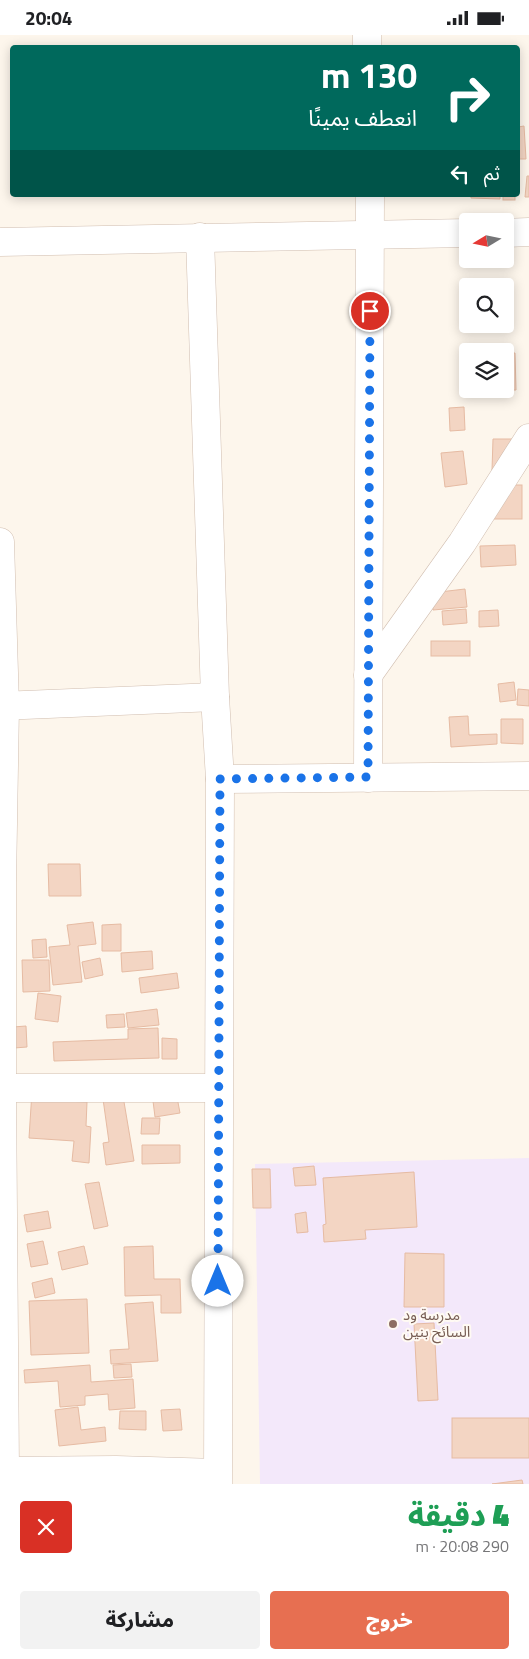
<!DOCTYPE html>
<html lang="ar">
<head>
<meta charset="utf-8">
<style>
	:root { --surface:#fff; --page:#f2f2f2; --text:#202124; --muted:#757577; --accent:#e76f51 }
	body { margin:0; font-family:"Titillium Web","Noto Sans Arabic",sans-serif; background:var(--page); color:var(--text); direction:rtl; height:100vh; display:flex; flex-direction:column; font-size:19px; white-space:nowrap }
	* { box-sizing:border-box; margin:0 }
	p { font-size:16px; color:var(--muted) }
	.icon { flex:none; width:28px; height:28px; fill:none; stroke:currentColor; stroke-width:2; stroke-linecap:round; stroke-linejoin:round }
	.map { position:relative; height:1449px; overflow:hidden; direction:ltr }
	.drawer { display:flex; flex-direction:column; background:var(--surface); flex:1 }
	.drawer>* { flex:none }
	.guide { position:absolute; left:10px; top:10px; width:510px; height:152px; border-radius:5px; box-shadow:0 2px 12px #0003; direction:rtl; background:#00695c; color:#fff; overflow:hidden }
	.needle { width:32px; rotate:260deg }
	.tools { position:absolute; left:459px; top:178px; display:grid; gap:10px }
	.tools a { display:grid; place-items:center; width:55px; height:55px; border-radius:5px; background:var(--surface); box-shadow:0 2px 12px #0003; font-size:25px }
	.pin { position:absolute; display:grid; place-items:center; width:42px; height:42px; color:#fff; margin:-21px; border:2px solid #fff; border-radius:50%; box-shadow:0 1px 5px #0007 }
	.me { position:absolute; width:55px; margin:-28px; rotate:0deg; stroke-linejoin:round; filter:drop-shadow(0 0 4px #0008) }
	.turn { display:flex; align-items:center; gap:18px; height:105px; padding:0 20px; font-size:22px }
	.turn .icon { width:65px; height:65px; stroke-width:2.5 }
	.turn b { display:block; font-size:35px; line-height:42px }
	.then { display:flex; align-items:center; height:48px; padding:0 20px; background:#0003; gap:10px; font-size:19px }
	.round { display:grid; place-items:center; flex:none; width:52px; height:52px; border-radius:5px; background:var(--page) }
	.overview { display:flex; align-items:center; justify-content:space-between; height:85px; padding:0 20px }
	h1 { font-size:30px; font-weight:800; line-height:38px; color:#1e9e55 }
	.primary-button { display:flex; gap:10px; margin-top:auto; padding:10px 20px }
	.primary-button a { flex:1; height:58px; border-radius:5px; background:var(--accent); color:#fff; font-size:20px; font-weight:800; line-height:58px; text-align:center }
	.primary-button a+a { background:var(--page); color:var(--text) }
	.status { display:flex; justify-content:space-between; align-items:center; height:35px; padding:0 25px; background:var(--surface); direction:ltr }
	.status svg { height:14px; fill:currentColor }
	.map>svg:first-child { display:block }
	.education { fill:#f3e8fa }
	.building { fill:#f3d5c3; stroke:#e6bba3 }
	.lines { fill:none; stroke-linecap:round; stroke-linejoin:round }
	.minor-casing { stroke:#d1beb0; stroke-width:29 }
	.minor { stroke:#fff; stroke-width:28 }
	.route { stroke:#1a73e8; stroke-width:9; stroke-dasharray:0 16.2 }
	.education-dot { fill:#8d6e63; stroke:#fffaf3; stroke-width:2 }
	.labels { text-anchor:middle; stroke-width:4; stroke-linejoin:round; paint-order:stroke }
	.education-label { font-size:15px; fill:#785e54; stroke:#fffaf3; text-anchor:start }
</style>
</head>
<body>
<div class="status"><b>20:04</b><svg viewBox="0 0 49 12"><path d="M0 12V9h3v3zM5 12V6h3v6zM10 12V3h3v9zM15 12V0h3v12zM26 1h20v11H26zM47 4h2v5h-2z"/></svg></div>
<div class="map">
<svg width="529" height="1449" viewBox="0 0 529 1449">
	<rect width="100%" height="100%" fill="#fdf6ec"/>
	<!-- education -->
	<polygon class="education" points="529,1123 529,1449 260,1449 255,1129"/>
	<!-- building -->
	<g class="building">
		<polygon points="524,91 526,124 518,124 518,92"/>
		<polygon points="527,141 529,141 529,162 525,162"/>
		<polygon points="471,160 500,160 500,164 471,163"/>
		<rect x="503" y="160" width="12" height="5"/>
		<polygon points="505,318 515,318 516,355 474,355 474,354 505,354"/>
		<polygon points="464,372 465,395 450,396 449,373"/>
		<polygon points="493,404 512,404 492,435"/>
		<polygon points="463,416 467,449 445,452 441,418"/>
		<rect x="494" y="450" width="28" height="34"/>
		<polygon points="515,510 516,530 481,532 480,511"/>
		<polygon points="465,554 467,572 433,575 431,558"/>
		<polygon points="466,574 467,588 443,590 442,576"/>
		<polygon points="498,575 499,591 479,592 479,576"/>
		<rect x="431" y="606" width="39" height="15"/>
		<polygon points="514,647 516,665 500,667 498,649"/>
		<polygon points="518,654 529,655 529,671 517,670"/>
		<polygon points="468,681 469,700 497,699 497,709 451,712 449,682"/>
		<polygon points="501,684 523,684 523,709 501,708"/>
		<polygon points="48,829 80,829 81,861 49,861"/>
		<polygon points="93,887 96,909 78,911 82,947 53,950 49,912 70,910 67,890"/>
		<polygon points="121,889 121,916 102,916 102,890"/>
		<polygon points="46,904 47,922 33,923 32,905"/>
		<polygon points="152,916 153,934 122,937 121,918"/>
		<polygon points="100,923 103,940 85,944 82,927"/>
		<polygon points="22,925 49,925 50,956 23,957"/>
		<polygon points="177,938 179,953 141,958 139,943"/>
		<polygon points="38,958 61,961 58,987 35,984"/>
		<polygon points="157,974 159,990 128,993 126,978"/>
		<polygon points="124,979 125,992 107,993 106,980"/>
		<polygon points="26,991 27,1012 14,1013 13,992"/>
		<polygon points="158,993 159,1023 54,1026 53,1007 128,1004 128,994"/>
		<polygon points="162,1003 177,1004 177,1024 162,1024"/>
		<polygon points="32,1056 63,1066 87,1067 86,1091 91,1092 89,1128 72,1126 74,1106 29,1103"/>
		<polygon points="123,1061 134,1126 106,1130 103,1108 109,1107 103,1064"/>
		<polygon points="177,1062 180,1078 155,1082 153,1066"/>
		<polygon points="142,1083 160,1083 159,1099 141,1099"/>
		<polygon points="142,1110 180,1110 180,1128 142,1129"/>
		<polygon points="314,1131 316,1150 295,1151 293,1133"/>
		<polygon points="252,1134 270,1134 271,1173 253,1173"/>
		<polygon points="414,1137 417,1192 365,1195 366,1204 324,1207 323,1190 326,1189 323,1143"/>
		<polygon points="99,1147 108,1191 94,1194 85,1149"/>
		<polygon points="48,1176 51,1193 27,1197 24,1180"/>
		<polygon points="306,1177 308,1197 297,1198 295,1179"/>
		<polygon points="43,1206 48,1229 31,1232 27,1209"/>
		<polygon points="84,1211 88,1229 62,1235 58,1217"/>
		<polygon points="153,1211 154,1244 180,1244 181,1278 161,1278 161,1260 125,1261 124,1212"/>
		<polygon points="405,1218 444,1219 444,1272 404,1272"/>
		<polygon points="52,1243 55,1258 35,1263 32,1248"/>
		<polygon points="87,1264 89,1318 31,1320 29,1266"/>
		<polygon points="153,1267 158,1326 111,1329 110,1315 129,1314 125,1269"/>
		<polygon points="434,1288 438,1365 418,1366 414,1289"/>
		<polygon points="131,1329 132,1342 114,1343 113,1330"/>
		<polygon points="90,1330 91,1347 133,1344 135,1373 109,1375 108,1359 85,1361 85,1370 60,1372 58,1346 25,1348 24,1335"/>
		<polygon points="78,1372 81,1395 105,1392 106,1406 59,1411 55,1375"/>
		<polygon points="180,1374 182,1395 163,1396 161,1375"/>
		<polygon points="120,1376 146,1376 146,1395 119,1394"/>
		<rect x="452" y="1383" width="77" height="40"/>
		<polygon points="522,1445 523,1449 492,1449"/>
	</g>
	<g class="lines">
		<defs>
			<g id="minor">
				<polyline points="367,0 367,12"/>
				<polyline points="505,198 529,197"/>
				<polyline points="200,202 215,662 220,744 218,1449"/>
				<polyline points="0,207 468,198"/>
				<polyline points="0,507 5,671 2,848 2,1053 5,1436"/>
				<polyline points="368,640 462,508 529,403"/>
				<polyline points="0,671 215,662"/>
				<polyline points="368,743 370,160"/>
				<polyline points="220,744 529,741"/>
				<polyline points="0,1053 218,1053"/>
				<polyline points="0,1436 116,1435 217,1438"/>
			</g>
		</defs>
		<!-- minor casing -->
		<use href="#minor" class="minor-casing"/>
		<!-- minor -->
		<use href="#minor" class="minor"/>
	</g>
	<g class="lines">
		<!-- route -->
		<polyline class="route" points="218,1246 220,744 368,742 370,276"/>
	</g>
	<!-- markers -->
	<circle class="education-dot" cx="393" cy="1289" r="5"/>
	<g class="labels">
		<!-- education labels -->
		<g class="education-label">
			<text x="403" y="1285">مدرسة ود<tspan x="403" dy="17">السائح بنين</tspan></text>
		</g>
	</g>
</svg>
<div class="tools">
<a><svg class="needle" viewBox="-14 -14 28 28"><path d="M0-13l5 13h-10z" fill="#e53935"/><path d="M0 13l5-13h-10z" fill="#757577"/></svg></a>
<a><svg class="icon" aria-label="search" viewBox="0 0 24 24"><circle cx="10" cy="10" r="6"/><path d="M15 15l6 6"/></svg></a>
<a><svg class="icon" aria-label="layers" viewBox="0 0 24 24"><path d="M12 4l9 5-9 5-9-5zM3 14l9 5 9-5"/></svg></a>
</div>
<div class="pin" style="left:370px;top:276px;background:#d93025"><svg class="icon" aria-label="arrive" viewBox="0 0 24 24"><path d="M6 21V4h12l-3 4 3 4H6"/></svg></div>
<svg class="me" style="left:218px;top:1246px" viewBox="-20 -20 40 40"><circle r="19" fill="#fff"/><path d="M0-13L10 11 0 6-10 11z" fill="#1a73e8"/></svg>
<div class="guide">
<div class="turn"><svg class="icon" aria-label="right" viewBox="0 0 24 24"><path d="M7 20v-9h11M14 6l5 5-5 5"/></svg><div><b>130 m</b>انعطف يمينًا</div></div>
<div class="then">ثم<svg class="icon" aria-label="left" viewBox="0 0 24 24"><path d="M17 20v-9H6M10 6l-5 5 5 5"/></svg></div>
</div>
</div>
<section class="drawer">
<div class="overview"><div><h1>4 دقيقة</h1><p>290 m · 20:08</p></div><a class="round" style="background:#d93025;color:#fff"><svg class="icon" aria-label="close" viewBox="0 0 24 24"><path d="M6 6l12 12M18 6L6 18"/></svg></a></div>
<div class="primary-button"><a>خروج</a><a>مشاركة</a></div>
</section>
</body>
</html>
